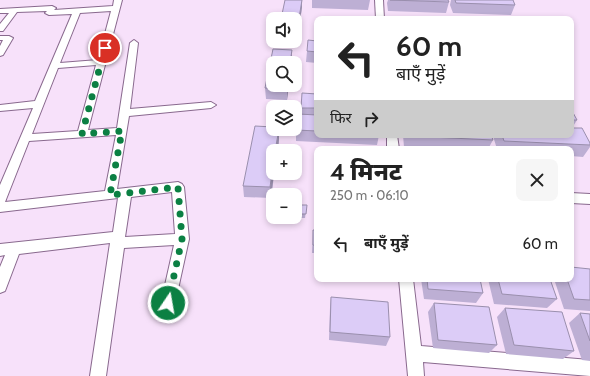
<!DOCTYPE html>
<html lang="hi">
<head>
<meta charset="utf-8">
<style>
	:root { --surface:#fff; --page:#f6f6f6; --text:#222; --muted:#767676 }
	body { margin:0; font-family:Cabin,"Noto Sans Devanagari",sans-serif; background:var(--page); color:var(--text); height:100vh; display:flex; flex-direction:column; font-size:15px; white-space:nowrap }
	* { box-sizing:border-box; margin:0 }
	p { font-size:13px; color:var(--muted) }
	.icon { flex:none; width:22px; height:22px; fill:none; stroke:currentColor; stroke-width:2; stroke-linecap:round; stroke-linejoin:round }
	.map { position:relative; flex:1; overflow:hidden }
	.sheet { position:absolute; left:314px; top:146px; width:260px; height:136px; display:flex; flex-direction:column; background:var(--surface); border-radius:8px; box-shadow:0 2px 6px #0003 }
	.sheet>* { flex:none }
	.top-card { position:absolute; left:314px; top:16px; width:260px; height:122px; border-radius:8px; box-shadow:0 2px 6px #0003; background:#fff; color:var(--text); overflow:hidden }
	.fabs { position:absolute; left:266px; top:12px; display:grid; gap:8px }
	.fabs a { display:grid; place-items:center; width:36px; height:36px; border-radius:8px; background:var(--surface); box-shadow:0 2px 6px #0003; font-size:20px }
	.pin { position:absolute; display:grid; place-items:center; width:34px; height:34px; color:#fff; margin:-17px; border:2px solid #fff; border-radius:50%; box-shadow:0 1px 4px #0007 }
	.me { position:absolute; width:44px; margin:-22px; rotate:12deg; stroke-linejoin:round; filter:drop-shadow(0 0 3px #0008) }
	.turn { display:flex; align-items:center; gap:14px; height:84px; padding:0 16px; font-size:18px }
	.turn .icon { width:52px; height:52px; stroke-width:2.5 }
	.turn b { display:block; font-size:28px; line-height:34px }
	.then { display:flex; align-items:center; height:38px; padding:0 16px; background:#0003; gap:8px; font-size:15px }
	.round { display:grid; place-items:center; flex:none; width:42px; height:42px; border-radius:8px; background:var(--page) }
	.overview { display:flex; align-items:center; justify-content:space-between; height:68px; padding:0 16px }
	h1 { font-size:24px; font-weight:800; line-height:30px }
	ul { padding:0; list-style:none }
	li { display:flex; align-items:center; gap:12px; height:60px; padding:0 16px }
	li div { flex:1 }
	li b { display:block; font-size:15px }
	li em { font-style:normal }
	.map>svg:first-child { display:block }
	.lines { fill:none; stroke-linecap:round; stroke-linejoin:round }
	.street-casing { stroke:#89698e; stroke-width:2 }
	.street { fill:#fff; fill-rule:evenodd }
	.wall { fill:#bdafd4 }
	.shaded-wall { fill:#9a8fad }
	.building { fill:#dcccf7; stroke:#9a8fad }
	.route { stroke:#0b8043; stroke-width:7; stroke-dasharray:0 12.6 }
</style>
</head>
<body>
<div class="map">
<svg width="590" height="376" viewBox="0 0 590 376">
	<rect width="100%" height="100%" fill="#f7e1fa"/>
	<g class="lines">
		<defs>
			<g id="street">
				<path d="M114,0H122L88,130L117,128L130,43L134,40L138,43L130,109L211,102L216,105L211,108L129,116L117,189L178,182L182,184L184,187L189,239L175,303L173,308L168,310L163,308L161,303L174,245L124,248L106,376H90L110,243L19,254L5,291L0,293V267L5,255L0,256V244L113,232L118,198L0,212V185L33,108L0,111V105L35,101L72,14L49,15L45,13L47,11L17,12L3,31H0V24L9,13H0V9L52,6L56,8L54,10L113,6ZM111,11L98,60L60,63L80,13ZM96,65L78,131L32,134L58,68ZM116,135L105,191L5,202L29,141ZM172,192L175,234L125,237L131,197Z"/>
				<polygon points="375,0 383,0 384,19 376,19"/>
				<polygon points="0,36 9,36 13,38 3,55 0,56 0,46 3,40 0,40"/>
				<polygon points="387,135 397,135 399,149 387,149"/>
				<polygon points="571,193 590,194 590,204 571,203"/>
				<polygon points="399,279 413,279 421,346 590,360 590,376 423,362 424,376 408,376"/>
			</g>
		</defs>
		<!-- street casing -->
		<use href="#street" class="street-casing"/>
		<!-- street -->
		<use href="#street" class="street"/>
	</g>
	<!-- wall -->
	<g class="wall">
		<polygon points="285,0 302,0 302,7 298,35 295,34 295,19"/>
		<polygon points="312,0 370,0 368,10 312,8"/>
		<polygon points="388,0 448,0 449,2 446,13 388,11 387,3"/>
		<polygon points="451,0 513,0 515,5 511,15 453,13 450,5"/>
		<polygon points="317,41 317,63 306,62 307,51"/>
		<polygon points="273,49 292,50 292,63 273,63 273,85 289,85 287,100 266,99 265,88"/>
		<polygon points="317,94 317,135 379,135 377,145 296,141 296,130 301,114 301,108"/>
		<polygon points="571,109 577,120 572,128 590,143 590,147 583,157 571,156 571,149 497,149 493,136 493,135 571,135"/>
		<polygon points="279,129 279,139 271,198 244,197 243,186"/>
		<polygon points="403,135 491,135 493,140 488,149 443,149 404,147"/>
		<polygon points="306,209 305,218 298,218 298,214"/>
		<polygon points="313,230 317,230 317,253 312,253"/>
		<polygon points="590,269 590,311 564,309 554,279 571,279"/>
		<polygon points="421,279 480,279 483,293 476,303 424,299"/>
		<polygon points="488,279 550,279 557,299 547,308 494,304"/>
		<polygon points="331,297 390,337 386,346 329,340 330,307"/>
		<polygon points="434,303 497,345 489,353 433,348 428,312"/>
		<polygon points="505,308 574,351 563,359 506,354 497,317"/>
		<polygon points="580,313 590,314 590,361 582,360 569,323"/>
	</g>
	<!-- shaded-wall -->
	<g class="shaded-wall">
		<polygon points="302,0 302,7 298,35 298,24"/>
		<polygon points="292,50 292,63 290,63"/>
		<polygon points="287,85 289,85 287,100"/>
		<polygon points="279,129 279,139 278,151 275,151"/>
		<polygon points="273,166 273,173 274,173 271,198 270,187"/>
	</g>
	<!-- building -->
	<g class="building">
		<polygon points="285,0 302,0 298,24 295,24 295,19 281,19"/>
		<polygon points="390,0 448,0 449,2"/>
		<polygon points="455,0 513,0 515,5 456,3"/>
		<polygon points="308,40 317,41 317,52 307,51"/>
		<polygon points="273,49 292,50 290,63 273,63 273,85 287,85 287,89 265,88"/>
		<polygon points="302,93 317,94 317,108 301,108"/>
		<polygon points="571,109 577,120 571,120"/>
		<polygon points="298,114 317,115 317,131 296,130"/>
		<polygon points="255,126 273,127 273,129 279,129 275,151 273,151 273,166 270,187 243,186"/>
		<polygon points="571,128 582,128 590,143 590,145 504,141 502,135 571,135"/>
		<polygon points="407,135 491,135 493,140 408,136"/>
		<polygon points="299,205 307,205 306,214 298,214"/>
		<polygon points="313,230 317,230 317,246 313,245"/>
		<polygon points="571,267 590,269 590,300 574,299 567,279 571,279"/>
		<polygon points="427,279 480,279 483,293 428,289"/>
		<polygon points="498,279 550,279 557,299 502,294"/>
		<polygon points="331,297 388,302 390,337 330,332"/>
		<polygon points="434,303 489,307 497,345 438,340"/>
		<polygon points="505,308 562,312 574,351 514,345"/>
		<polygon points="580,313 590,314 590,341"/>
	</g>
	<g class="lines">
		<!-- route -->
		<polyline class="route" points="105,48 82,134 122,131 110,195 178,187 182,239 168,303"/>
	</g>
</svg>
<div class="fabs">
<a><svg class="icon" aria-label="sound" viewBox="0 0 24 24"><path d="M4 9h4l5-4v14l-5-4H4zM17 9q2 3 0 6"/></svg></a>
<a><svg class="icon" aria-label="search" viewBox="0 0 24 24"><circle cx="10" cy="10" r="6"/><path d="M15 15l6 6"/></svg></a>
<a><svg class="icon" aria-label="layers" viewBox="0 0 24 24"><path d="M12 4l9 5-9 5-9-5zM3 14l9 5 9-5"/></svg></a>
<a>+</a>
<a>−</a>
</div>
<div class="pin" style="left:105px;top:48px;background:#d93025"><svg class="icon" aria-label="arrive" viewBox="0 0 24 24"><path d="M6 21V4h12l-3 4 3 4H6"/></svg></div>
<svg class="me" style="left:168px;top:303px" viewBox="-20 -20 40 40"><circle r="17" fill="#0b8043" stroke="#fff" stroke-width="3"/><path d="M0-11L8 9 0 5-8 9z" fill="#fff"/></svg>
<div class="top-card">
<div class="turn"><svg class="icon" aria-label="left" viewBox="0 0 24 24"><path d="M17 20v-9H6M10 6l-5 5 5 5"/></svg><div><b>60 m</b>बाएँ मुड़ें</div></div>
<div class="then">फिर<svg class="icon" aria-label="right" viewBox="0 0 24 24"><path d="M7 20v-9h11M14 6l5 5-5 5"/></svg></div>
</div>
<section class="sheet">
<div class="overview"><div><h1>4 मिनट</h1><p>250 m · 06:10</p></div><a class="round"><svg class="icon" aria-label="close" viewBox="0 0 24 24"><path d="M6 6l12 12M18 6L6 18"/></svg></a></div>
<ul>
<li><svg class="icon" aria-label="left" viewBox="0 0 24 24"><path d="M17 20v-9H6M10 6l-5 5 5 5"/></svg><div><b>बाएँ मुड़ें</b></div><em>60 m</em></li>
</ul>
</section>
</div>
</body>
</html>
